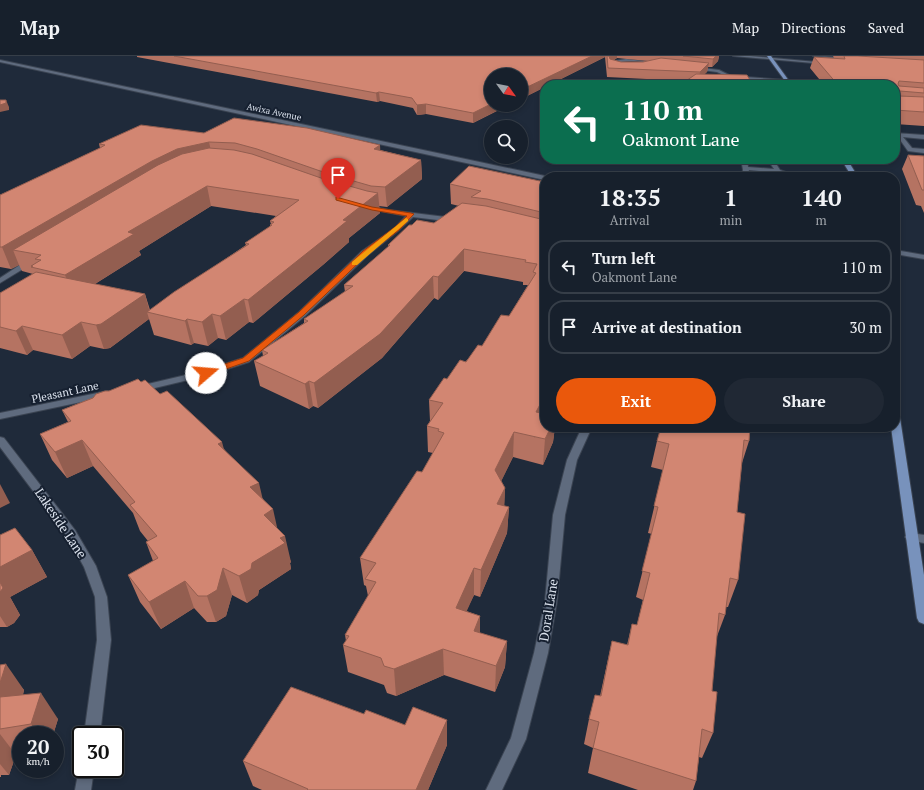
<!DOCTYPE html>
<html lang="en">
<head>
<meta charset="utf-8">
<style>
	:root { --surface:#17202c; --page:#202834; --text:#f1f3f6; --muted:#9ea3a9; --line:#363e48; --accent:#ea580c }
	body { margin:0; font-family:"PT Serif",serif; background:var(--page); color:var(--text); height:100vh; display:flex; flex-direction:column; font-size:15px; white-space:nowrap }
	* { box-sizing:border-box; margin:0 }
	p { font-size:13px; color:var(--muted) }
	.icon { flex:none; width:22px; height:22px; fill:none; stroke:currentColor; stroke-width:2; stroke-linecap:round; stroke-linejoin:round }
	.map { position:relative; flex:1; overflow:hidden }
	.side { position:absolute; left:540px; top:116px; width:360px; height:260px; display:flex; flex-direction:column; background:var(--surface); border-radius:16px; box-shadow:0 2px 6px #0003,0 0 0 1px var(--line) }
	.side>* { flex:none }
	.hud { position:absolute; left:540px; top:24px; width:360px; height:84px; border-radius:16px; box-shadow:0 2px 6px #0003,0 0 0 1px var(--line); background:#0b6e4f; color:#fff; overflow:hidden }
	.needle { width:26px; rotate:123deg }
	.fabs { position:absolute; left:484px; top:12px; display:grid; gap:8px }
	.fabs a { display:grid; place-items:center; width:44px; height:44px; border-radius:50%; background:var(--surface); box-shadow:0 2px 6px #0003,0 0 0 1px var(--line); font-size:20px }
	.speed { position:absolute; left:12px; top:670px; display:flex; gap:8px; font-size:20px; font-weight:700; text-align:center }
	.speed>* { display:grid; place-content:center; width:52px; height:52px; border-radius:50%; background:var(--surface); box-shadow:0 2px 6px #0003,0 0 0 1px var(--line); line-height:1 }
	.speed small { font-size:10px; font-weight:400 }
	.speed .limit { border:2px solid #111; border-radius:6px; background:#fff; color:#111 }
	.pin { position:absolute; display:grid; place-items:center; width:34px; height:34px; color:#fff; margin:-41px -17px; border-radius:50% 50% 50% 0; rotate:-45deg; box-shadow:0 0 4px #0007 }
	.pin .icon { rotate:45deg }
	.me { position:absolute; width:44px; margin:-22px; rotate:72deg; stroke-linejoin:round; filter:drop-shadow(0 0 3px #0008) }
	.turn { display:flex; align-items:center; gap:14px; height:84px; padding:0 16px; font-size:18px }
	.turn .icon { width:52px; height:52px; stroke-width:2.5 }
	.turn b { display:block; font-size:28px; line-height:34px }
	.eta { display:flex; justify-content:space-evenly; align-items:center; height:68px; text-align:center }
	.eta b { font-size:24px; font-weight:800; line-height:28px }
	.cta { display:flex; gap:8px; margin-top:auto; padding:8px 16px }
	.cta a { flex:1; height:46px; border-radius:24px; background:var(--accent); color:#fff; font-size:16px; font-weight:800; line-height:46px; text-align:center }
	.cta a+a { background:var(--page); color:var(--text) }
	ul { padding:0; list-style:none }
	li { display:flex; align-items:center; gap:12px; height:54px; margin:0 8px 6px; padding:0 8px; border:2px solid var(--line); border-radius:16px }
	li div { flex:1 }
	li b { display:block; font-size:15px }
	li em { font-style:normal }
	header { display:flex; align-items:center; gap:24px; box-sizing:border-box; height:56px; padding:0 20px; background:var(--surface); border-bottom:1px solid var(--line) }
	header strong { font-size:19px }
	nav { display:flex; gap:22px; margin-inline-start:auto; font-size:14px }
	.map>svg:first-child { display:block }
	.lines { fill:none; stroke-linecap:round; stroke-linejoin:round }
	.minor-casing { stroke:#3b4452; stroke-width:2 }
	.major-casing { stroke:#3b4452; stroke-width:2 }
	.minor { fill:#5f6b7e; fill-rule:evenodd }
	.major { fill:#7892bc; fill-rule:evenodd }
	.wall { fill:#b57362; fill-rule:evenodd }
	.shaded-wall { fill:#935e50 }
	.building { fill:#d28672; stroke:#935e50 }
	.route { fill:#ea580c; stroke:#983908 }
	.slow { fill:#f59e0b }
	.labels { text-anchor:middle; stroke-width:4; stroke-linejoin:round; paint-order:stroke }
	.far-street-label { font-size:9px; fill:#dbe2ed; stroke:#162030 }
	.street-label { font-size:11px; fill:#dbe2ed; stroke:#162030 }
	.near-street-label { font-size:13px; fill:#dbe2ed; stroke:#162030 }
</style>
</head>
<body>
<header>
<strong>Map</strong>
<nav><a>Map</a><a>Directions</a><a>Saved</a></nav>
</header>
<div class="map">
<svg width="924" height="734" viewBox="0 0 924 734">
	<rect width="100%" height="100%" fill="#1f2a3a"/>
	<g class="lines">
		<defs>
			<g id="minor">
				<polygon points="733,0 750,0 827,7 825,8"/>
				<polygon points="813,0 849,2 847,3"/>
				<path d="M626,3L658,7L656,8C642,6 627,2 614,9L616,10L614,11L608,9L614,5Z"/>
				<polygon points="0,4 545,120 547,121 545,121 545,124 0,6"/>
				<polygon points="695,11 719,14 731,20 788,24 786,25 730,22 717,16 694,13"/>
				<polygon points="895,77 924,79 924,83 903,81 912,92 924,93 924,97 908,95 898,81 895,81"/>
				<polygon points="741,103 747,103 748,111 774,113 768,104 773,103 780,114 800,121 791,121 777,117 749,114 747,121 741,121 743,114"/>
				<polygon points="367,149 389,154 454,162 457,164 454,166 413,161 399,174 368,199 305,260 249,306 209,319 138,336 135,335 133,333 135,331 203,315 243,302 299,256 362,195 395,172 406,160 365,152 364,151"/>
				<polygon points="895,194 924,199 924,203 895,198"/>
				<polygon points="29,203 32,203 36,205 0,227 0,222"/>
				<polygon points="107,335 110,336 112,338 110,340 0,363 0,357"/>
				<polygon points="582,371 592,371 577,404 565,459 557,545 548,597 526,683 502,734 486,734 511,682 534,597 545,545 553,459 567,404"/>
				<polygon points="0,381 4,382 75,474 96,510 107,541 111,584 100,679 84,679 97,584 95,541 84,511 67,480 0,391"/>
				<polygon points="911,477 924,479 924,487 907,484 905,481 907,478"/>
				<polygon points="80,707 81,713 94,713 91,734 75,734"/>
			</g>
			<g id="major">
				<polygon points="767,0 771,0 792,29 788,29"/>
				<polygon points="841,103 847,103 858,121 852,121"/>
				<polygon points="895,359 900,362 924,519 924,568 919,566 917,562 891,371 895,371"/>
			</g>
		</defs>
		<!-- minor casing -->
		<use href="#minor" class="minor-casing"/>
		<!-- major casing -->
		<use href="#major" class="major-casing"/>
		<!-- minor -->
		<use href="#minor" class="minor"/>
		<!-- major -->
		<use href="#major" class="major"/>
	</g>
	<!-- wall -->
	<g class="wall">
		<path d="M137,0H719L718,5L712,11H708L707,16L686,25L607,21L605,1L549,29H545V31L473,67L426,58L417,59L413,52L380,45L377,46L137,1ZM617,2L648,5L643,6H621L614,4Z"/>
		<polygon points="833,0 924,0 924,70 895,68 895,29 824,29 810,12 814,1 834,2"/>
		<path d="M204,77L380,89V94L421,104L422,123L387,151L379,150L380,157L349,182V186L324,208L253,267L249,266L226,284L218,282L208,290L194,287L191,289L154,279L149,263L110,292L104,293L90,290L72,303L33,294L27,299L0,292V237L33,218L22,215L19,209L11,213L0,211V139L100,92L99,88ZM211,150L276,160L270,165L271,168L270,169V171L245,187L246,189L150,254L145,238L95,228L141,199L139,195Z"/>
		<polygon points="908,99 924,100 924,157 921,150 916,149 902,113"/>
		<polygon points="545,122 545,371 555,371 553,386 543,409 513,401 501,425 505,432 504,450 509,451 507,477 480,541 474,539 466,555 480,560 480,577 507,585 505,611 495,636 444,619 396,640 387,637 384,629 348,616 343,589 346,585 345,579 368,540 366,530 364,529 360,502 422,416 433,397 428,396 427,370 430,365 429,344 447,323 482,290 509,260 528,229 523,229 523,226 464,215 438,244 434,242 382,302 318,352 313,350 309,353 260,330 254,305 263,300 262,294 304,267 304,263 345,236 344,229 388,191 388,189 412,169 434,167 459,150 451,148 450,128 540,125"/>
		<polygon points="141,326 160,338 224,393 263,443 277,472 291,506 290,507 291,513 259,534 258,539 247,547 232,539 226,560 216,566 207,566 194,552 161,573 140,546 128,519 153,505 146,486 148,485 140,475 133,457 93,410 67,422 52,404 40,378 68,366 62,354 109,335"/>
		<polygon points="750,371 749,385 742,407 737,456 738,524 728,551 726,551 725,559 716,583 712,635 713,677 702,702 699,701 696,725 693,734 638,734 588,717 593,692 584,688 589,663 600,640 612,585 627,589 632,568 637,569 643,544 636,541 652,478 648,477 663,414 651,411 657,385"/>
		<polygon points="0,479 32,494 47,521 10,541 20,559 14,567 7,571 0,571"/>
		<polygon points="0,609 24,634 23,639 58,663 53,679 21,679 21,698 16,699 9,719 1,719 1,721 0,721"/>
		<polygon points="364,658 447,689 428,734 262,734 253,730 243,705"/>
	</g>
	<!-- shaded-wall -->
	<g class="shaded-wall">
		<polygon points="592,0 606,0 605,1 549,29 545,29 545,31 521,43 521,34"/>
		<polygon points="608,0 617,0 617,2 608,8"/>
		<polygon points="716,0 719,0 718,5 712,11 713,3"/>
		<polygon points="709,7 707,16 698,25 700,16"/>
		<polygon points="379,36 380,45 377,46 376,37"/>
		<polygon points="6,44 9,51 9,54 0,56 0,49"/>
		<polygon points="426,48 426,58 417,59 417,49"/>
		<polygon points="491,48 491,49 508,49 473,67 473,57"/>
		<polygon points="209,86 213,104 13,194 19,209 11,213 2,191 152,105 177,93"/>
		<polygon points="380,89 381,107 374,93"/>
		<polygon points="421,104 422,123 387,151 385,131"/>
		<polygon points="207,130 211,150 139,195 141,199 74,241 65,219 128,176"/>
		<polygon points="378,137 380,157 349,182 349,186 324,208 253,267 248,244 343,164"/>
		<polygon points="464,193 464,215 438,244 438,221"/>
		<polygon points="433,220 434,242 382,302 318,352 314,327"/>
		<polygon points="145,238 150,257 147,256 149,263 110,292 104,293 96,269"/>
		<polygon points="244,243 249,266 226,284 220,260"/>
		<polygon points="212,258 218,282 208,290 202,266"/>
		<polygon points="187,263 194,287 191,289 185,265"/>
		<polygon points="81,266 90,290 72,303 62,279"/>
		<polygon points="22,270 33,294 27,299 16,275"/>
		<polygon points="309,325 313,350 309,353 305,328"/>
		<polygon points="545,339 545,359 534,382 536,356"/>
		<polygon points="551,371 555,371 553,386 543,409 545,383"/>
		<polygon points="514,376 513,401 494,440 495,414"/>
		<polygon points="82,384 93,410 67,422 55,396"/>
		<polygon points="222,386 229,412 218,388"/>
		<polygon points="259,427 265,453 250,431"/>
		<polygon points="0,428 10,447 0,452"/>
		<polygon points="505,432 504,459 497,448"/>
		<polygon points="509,451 507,477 480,541 481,514"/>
		<polygon points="273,453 279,480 264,459"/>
		<polygon points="285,480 291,506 290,507 291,513 259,534 258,539 247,547 239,520 252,507 280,482"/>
		<polygon points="32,494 47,521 10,541 20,559 14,567 7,571 0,560 0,511"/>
		<polygon points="223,512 232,539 226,560 216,566 207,540"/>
		<polygon points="474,512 474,539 456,579 456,552"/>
		<polygon points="185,525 194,552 161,573 149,546"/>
		<polygon points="480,560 480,586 474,575"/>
		<polygon points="507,585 505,611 495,636 496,610"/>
		<polygon points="443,593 444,619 396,640 394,613"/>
		<polygon points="6,608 24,634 15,667 0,647 0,627"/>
		<polygon points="41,637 58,663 53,679 39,679 31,668"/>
		<polygon points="447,664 447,689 428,734 416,734"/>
		<polygon points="0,678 16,699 9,719 0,708"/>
	</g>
	<!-- building -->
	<g class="building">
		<polygon points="174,0 592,0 521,34 521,19 491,19 491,48 473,57 426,48 417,49 412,42 379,36 376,37"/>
		<polygon points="607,0 609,0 610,3 621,6 643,6 661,2 709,7 700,16 608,12"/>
		<polygon points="683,0 716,0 713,3"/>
		<polygon points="844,0 858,0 924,4 924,27 899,25 898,28 899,30 924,32 924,37 900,35 898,38 899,40 924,41 924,56 895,54 895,29 838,29 814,1 845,3"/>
		<polygon points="696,18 747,19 753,29 680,29"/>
		<polygon points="0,44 6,44 6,47 0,49"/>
		<polygon points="234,62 307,72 380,89 374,93 421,104 385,131 371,130 326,117 257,93 235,87 209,86 177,93 152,105 2,191 0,191 0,139 100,92 105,89 99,88 141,69 204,77"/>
		<polygon points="209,92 234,94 252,98 321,122 367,135 378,137 343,164 347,165 321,186 248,244 244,243 220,260 212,258 202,266 187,263 185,265 147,256 174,236 249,188 245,187 272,169 270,169 274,166 270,165 299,144 207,130 128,176 134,178 65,219 31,211 33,210 31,210 41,204 35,203 41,199 13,194 158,109 182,98"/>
		<polygon points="908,99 924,100 924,134 922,134"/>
		<polygon points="469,110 540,125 545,122 545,157 487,143 471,141 481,135 450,128"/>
		<polygon points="462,147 486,150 545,164 545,339 536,356 545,358 545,371 551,371 545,383 514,376 495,414 505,432 497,448 509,451 481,514 474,512 456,552 480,560 474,575 507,585 496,610 443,593 394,613 384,610 381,602 343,589 349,580 345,579 376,526 365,523 376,507 360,502 417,415 422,416 444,377 438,375 439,373 427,370 443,347 429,344 444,322 447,323 460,304 466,306 478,289 482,290 501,259 509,260 536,217 533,216 537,208 525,206 526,204 464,193 438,221 433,220 380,278 314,327 309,325 305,328 254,305 268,297 262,294 308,265 304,263 353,230 344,229 390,189 388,189 409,169 412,169 417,164 434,167"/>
		<polygon points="36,216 145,238 101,268 96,269 81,266 62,279 22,270 16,275 0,271 0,237"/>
		<polygon points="138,323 141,326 145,324 160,338 167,335 222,386 218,388 259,427 250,431 273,453 264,459 285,480 280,482 285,487 252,507 251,513 239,520 223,512 217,534 207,540 198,540 185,525 149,546 128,519 158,502 146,486 157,480 130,449 135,446 82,384 55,396 40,378 71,365 62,354 93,342 96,338 105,335 109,335"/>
		<polygon points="661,371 750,371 749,385 744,384 737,456 745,458 738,524 730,522 725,559 719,557 712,635 717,636 713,677 702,673 696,725 593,692 599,666 589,663 595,639 601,640 612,585 628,589 632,568 637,569 650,517 642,515 658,451 654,450 669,388 657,385"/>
		<polygon points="15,472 32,494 0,511 0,479"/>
		<polygon points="0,526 3,532 0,536"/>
		<polygon points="6,608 0,627 0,609"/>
		<polygon points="291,631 364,658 366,654 405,669 413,651 447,664 416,734 307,734 308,733 243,705"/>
		<polygon points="41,637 31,668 0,673 0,641"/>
	</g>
	<!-- route -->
	<polygon class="route" points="336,141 372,151 411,157 414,158 399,174 368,198 304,259 249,305 209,319 203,319 202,317 203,315 243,302 299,256 363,195 395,171 407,160 372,154 336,144"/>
	<!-- slow -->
	<polygon class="slow" points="406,162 408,163 408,165 357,209 352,209 352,206"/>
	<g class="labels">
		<!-- far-street labels -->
		<g class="far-street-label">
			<text transform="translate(274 56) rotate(12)" y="3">Awixa Avenue</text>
		</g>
		<!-- street labels -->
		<g class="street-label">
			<text transform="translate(65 336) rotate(-12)" y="4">Pleasant Lane</text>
		</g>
		<!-- near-street labels -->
		<g class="near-street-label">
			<text transform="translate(61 467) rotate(56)" y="5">Lakeside Lane</text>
			<text transform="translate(548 554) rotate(-81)" y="5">Doral Lane</text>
		</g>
	</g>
</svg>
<div class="fabs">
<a><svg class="needle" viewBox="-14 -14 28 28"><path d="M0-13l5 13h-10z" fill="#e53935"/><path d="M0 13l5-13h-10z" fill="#9ea3a9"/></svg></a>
<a><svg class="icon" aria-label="search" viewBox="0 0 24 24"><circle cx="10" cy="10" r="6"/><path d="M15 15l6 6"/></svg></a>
</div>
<div class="speed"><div>20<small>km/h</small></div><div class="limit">30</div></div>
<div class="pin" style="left:338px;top:143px;background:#d93025"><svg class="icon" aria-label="arrive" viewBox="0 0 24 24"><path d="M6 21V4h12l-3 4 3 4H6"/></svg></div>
<svg class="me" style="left:206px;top:317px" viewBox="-20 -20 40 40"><circle r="19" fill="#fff"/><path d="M0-13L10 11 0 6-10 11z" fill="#ea580c"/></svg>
<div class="hud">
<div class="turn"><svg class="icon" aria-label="left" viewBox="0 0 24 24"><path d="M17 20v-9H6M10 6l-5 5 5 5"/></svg><div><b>110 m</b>Oakmont Lane</div></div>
</div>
<section class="side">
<div class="eta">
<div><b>18:35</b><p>Arrival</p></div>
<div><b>1</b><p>min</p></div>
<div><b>140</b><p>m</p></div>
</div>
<ul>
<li><svg class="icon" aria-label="left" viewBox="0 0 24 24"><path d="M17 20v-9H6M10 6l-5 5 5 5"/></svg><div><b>Turn left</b><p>Oakmont Lane</p></div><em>110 m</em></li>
<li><svg class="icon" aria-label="arrive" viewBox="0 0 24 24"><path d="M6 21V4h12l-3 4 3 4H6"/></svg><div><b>Arrive at destination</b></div><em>30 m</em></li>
</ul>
<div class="cta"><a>Exit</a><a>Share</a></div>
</section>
</div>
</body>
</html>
